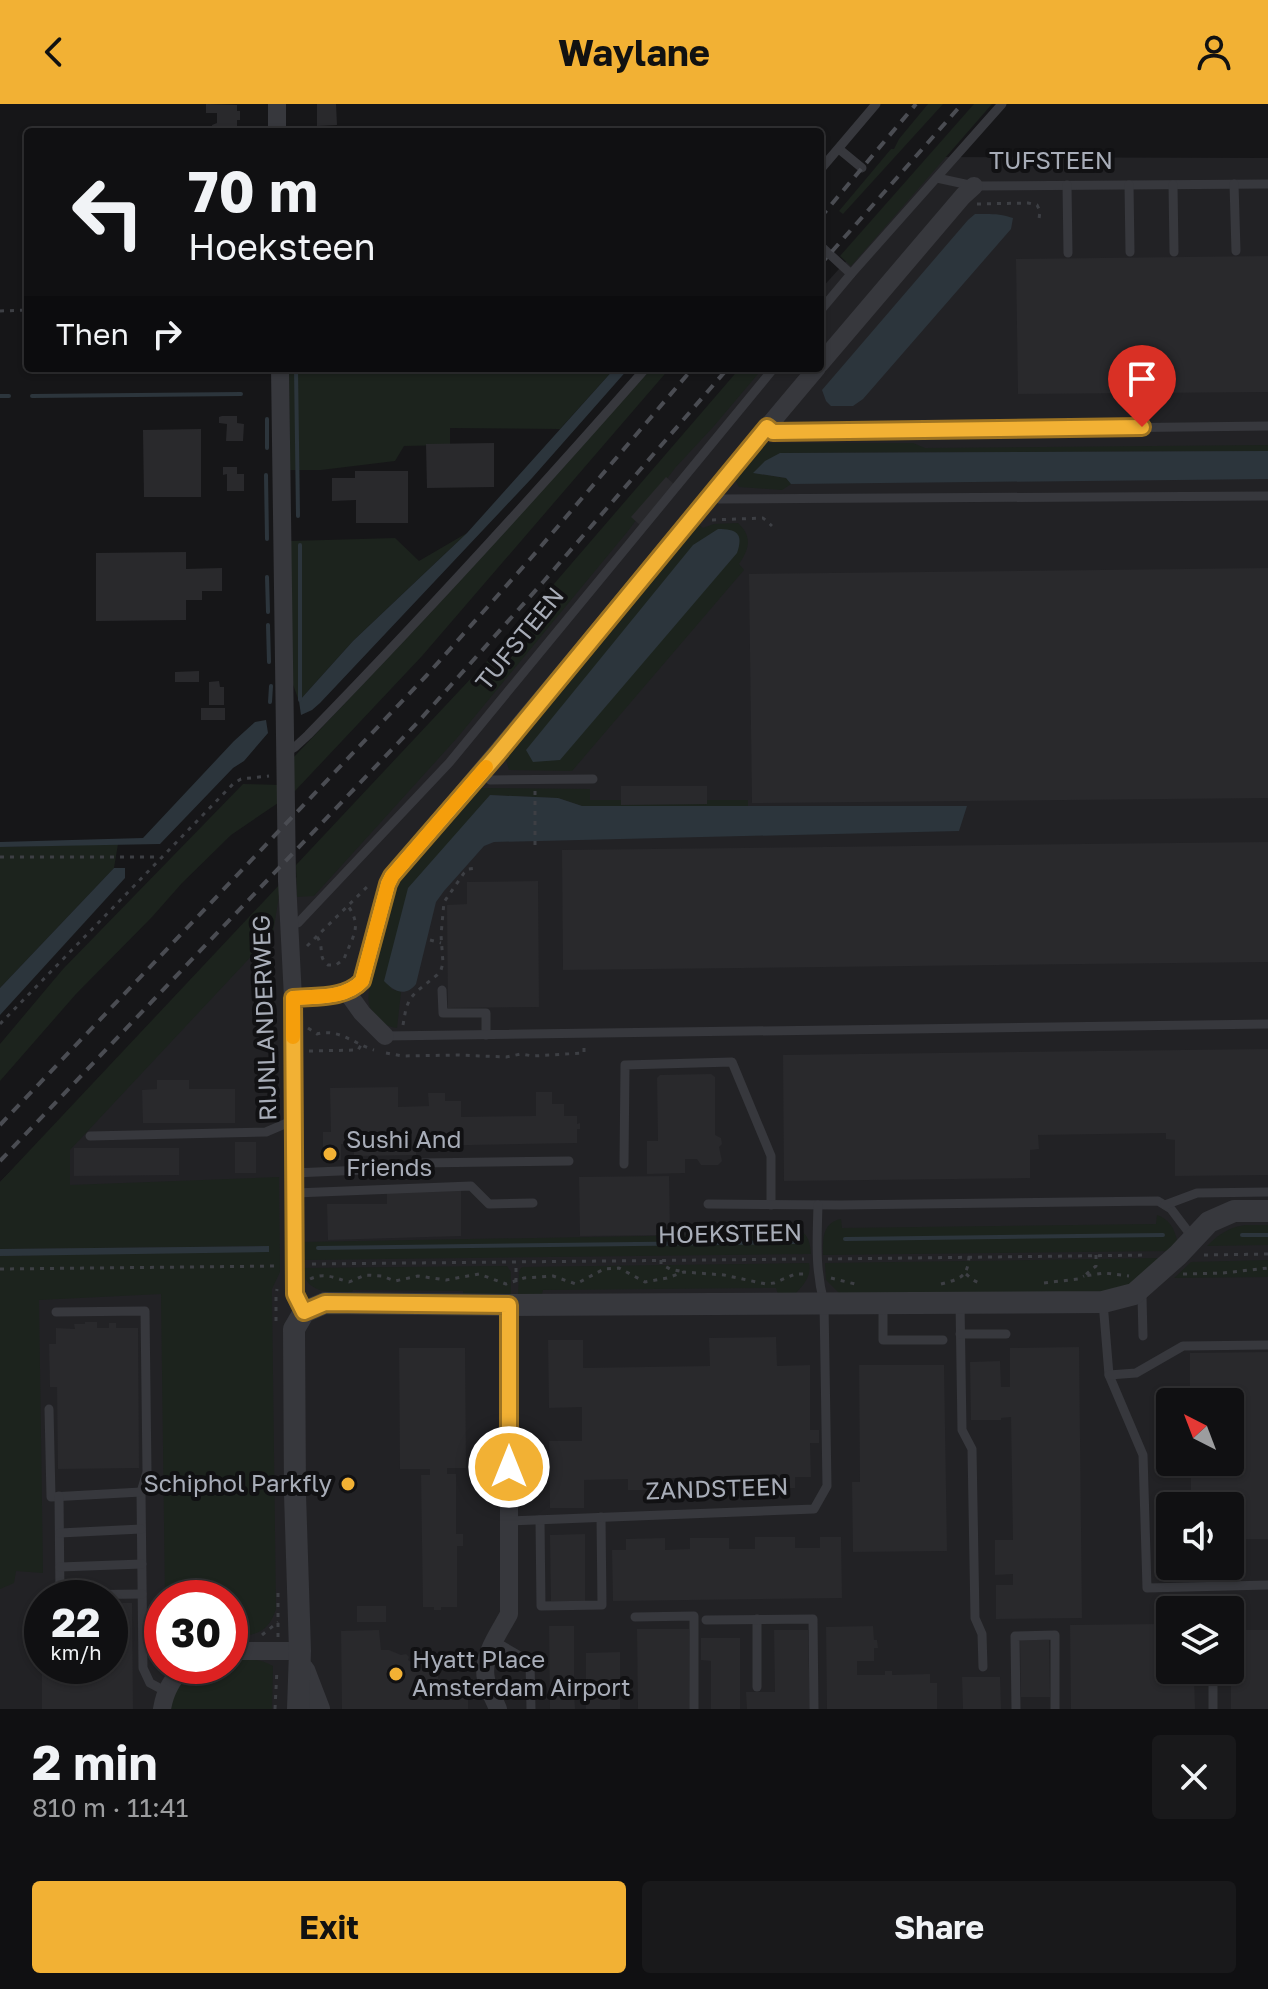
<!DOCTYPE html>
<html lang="en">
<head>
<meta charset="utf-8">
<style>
	:root { --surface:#101012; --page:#19191b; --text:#f1f3f6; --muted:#9c9d9f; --line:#303032; --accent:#f2b134 }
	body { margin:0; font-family:"Golos Text",sans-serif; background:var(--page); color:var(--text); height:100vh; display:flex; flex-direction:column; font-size:30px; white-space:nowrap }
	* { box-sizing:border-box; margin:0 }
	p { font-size:26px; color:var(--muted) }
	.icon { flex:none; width:44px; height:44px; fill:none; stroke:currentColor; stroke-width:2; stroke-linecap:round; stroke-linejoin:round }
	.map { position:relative; height:1605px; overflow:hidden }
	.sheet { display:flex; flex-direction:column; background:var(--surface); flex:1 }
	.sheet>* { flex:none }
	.banner { position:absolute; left:24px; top:24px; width:800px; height:244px; border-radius:8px; box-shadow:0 2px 6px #0004,0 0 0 2px var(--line); background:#101012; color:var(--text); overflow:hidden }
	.needle { width:52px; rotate:318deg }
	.buttons { position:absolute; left:1156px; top:1284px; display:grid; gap:16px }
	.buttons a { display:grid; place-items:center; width:88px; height:88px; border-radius:8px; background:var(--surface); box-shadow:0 2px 6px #0004,0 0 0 2px var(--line); font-size:40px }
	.speed { position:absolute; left:24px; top:1476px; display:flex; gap:16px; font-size:40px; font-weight:700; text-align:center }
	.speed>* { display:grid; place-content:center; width:104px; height:104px; border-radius:50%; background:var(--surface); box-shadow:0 2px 6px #0004,0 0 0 2px var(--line); line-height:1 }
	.speed small { font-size:20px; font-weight:400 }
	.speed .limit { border:12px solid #d22; background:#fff; color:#111 }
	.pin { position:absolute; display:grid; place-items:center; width:68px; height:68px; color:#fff; margin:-82px -34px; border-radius:50% 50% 50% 0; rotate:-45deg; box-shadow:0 0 8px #0007 }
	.pin .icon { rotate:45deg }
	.me { position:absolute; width:88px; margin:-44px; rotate:0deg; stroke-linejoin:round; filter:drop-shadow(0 0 6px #0008) }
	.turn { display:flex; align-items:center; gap:28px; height:168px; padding:0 32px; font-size:36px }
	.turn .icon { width:104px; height:104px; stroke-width:2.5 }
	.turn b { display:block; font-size:56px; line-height:68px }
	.then { display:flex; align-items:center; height:76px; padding:0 32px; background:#0003; gap:16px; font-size:30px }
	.round { display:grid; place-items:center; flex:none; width:84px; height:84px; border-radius:8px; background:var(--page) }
	.overview { display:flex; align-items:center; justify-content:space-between; height:136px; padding:0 32px }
	h1 { font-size:48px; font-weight:700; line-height:60px }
	.primary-button { display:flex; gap:16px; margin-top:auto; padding:16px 32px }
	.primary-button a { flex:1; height:92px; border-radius:8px; background:var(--accent); color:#111; font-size:32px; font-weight:700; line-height:92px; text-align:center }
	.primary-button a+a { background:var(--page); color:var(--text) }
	header { display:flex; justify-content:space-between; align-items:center; height:104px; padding:0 32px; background:var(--accent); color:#111; font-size:36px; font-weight:700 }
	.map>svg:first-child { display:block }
	.built { fill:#222225; fill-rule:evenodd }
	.green { fill:#1c231d }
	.water { fill:#2c353c }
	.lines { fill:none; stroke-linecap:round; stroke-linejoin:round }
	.stream { stroke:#2c353c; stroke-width:4 }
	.building { fill:#29292c }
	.path { stroke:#3d3f44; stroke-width:3; stroke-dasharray:4 6; stroke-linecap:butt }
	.service { stroke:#37383d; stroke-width:9 }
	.minor { stroke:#37383d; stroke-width:18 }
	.tertiary { stroke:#37383d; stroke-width:22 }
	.rail { stroke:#4a4c52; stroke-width:4; stroke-dasharray:10 8; stroke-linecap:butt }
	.route-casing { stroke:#9d7322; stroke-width:20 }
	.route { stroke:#f2b134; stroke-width:14 }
	.slow { stroke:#f59e0b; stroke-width:14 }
	.poi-dot { fill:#f2b134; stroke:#111113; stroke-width:3 }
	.labels { text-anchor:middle; stroke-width:8; stroke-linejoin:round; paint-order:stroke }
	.street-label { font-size:24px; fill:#a8adb8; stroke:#111113 }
	.poi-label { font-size:24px; fill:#a8adb8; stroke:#111113; text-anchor:start }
</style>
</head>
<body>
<header><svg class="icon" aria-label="back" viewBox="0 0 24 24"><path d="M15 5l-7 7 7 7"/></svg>Waylane<svg class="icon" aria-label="person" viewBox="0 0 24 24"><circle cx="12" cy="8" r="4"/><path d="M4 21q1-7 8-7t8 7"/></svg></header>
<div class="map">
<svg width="1268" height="1605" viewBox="0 0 1268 1605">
	<rect width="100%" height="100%" fill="#161618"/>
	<!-- built -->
	<path class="built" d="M940,53L1268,54V1605H0V1078L288,783L674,354L752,264H820V186ZM1170,1298H1230V1358H1170ZM1170,1402H1230V1462H1170ZM42,1494H110V1562H42ZM162,1494H230V1562H162ZM1170,1506H1230V1566H1170Z"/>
	<!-- green -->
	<g class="green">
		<polygon points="928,0 943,0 843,110 839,107 891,45 894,45 899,35"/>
		<polygon points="974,0 992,0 851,162 840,152"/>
		<polygon points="289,264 615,264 560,325 450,324 450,341 404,342 395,357 321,366 290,366"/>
		<polygon points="652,264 670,264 422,552 294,688 292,655 434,505"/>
		<polygon points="740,264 763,264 714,322 675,364 628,427 457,634 314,792 297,793 296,761 491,553"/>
		<polygon points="764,339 913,339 925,344 1268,341 1268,347 780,349 754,369 786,374 791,380 782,386 739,383 734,374"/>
		<path d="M697,419L703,424L714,420L738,419C752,432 750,444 739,460L744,466L572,667L509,666L505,653Z"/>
		<polygon points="467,429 353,537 299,597 291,575 290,437 395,434 419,457"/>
		<polygon points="243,680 281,681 281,697 231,731 182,779 152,813 76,890 0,977 0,940 63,865"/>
		<path d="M483,684L590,685V696H748V702H582L558,694L490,691L391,885L401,888L397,924C385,923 372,912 369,900C365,879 388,811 394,787L399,778L477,685Z"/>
		<polygon points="118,740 114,764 0,884 0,743"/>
		<path d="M281,779L273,829L70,1046V1081L279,1073L280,1168L272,1185V1192L276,1505C268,1530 254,1532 230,1532V1494H165L161,1190L39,1196L43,1469L16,1467L14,1479L0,1485V1152L269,1147L268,1142L0,1145V1078Z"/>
		<path d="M1157,1111C1169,1115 1174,1124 1177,1136L1169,1147L823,1151C823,1135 822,1119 841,1115L842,1124L1156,1120Z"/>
		<path d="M1245,1121H1268V1141L1207,1142C1219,1130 1228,1124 1245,1121Z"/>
		<path d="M796,1126C808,1128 810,1138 811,1150L301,1156L302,1138L757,1130Z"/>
		<polygon points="1162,1154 1124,1187 840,1190 826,1176 825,1159"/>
		<polygon points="1268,1156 1268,1173 1174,1174 1191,1158"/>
		<path d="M809,1159C812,1172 803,1182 794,1191L778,1190L776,1184L543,1186L541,1194H518L519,1167L522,1163Z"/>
		<path d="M507,1162L511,1168V1194H464L463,1187L353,1186L352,1188C332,1189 305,1190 302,1164Z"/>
		<path d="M230,1555C245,1555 260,1554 273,1562L272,1605H169C173,1590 182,1569 198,1563C206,1559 221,1562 230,1562Z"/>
	</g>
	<!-- water -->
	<g class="water">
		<path d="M975,110C988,110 1000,109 1013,114L1011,125L863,295L853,302H831L826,297L822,286L968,116Z"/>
		<polygon points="615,264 629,264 532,374 320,599 312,606 301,611 299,597 353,537 467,429"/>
		<polygon points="1268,347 1268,375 791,380 786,374 753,369 765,357 780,349"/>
		<path d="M718,425C736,425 744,429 737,449L560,656L533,658L526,646L693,441Z"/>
		<polygon points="266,616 268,629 244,657 233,664 160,740 0,743 0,738 143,734 234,637 255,618"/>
		<path d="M490,691L558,694L582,702H967L959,727L494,738L484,742L444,787L436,798L416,880C406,893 394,888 384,877L408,784Z"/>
		<polygon points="114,764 125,764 125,774 0,911 0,884"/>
		<polygon points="269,1142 269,1148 0,1152 0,1145"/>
	</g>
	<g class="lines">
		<!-- stream -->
		<g class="stream">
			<polyline points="296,264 298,412"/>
			<polyline points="0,292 9,292"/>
			<polyline points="32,292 241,290"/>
			<polyline points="267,344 267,315"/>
			<polyline points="266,371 267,435"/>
			<polyline points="267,473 268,508"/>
			<polyline points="268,521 269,558"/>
			<polyline points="300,596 300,441"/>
			<polyline points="270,598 271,582"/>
			<polyline points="1242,1131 1268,1131"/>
			<polyline points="845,1135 1163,1131"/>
			<polyline points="318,1144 796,1138"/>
		</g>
	</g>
	<!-- building -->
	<g class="building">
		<polygon points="206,0 237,1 237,7 240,7 240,16 237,16 237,26 213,28 212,21 217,19 217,9 206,9"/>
		<polygon points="317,0 336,0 337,21 317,22"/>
		<polygon points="1268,152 1268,288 1018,290 1016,155"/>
		<polygon points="222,312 237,312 237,319 244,320 243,337 226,337 227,320 219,319 219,313"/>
		<polygon points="201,325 201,393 144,393 143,326"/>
		<polygon points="494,339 494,383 427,384 426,340"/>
		<polygon points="223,363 237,363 237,370 244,370 244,387 227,387 227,370 223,371"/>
		<polygon points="355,367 408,367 408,419 356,419 356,396 332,397 332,374 355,374"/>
		<polygon points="666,373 675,381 640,421 631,413"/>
		<polygon points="186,448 186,465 222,464 222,487 202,487 202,496 186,496 186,516 96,517 96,449"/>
		<polygon points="1268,464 1268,694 752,699 749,470"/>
		<polygon points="199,567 199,578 175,578 175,568"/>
		<polygon points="219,577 220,583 224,583 224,601 209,601 209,578"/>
		<rect x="201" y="604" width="24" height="12"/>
		<polygon points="621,682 707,682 707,700 621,701"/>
		<polygon points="1268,738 1268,858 563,866 562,746"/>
		<polygon points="538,777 539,903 448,904 447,801 467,800 467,778"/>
		<polygon points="1268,945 1268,1071 1175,1072 1175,1036 1166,1035 1166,1029 1038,1031 1039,1045 1030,1046 1030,1074 784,1077 783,951"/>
		<polygon points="711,970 715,973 715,1031 721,1034 722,1040 719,1043 722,1057 718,1061 701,1061 697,1055 685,1055 685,1069 647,1070 647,1037 658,1037 657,974 660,971"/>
		<polygon points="157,976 189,976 189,985 235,985 235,1019 143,1019 142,986 157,985"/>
		<polygon points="398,983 398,1003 429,1002 428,989 445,989 445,997 461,997 461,1013 536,1012 536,988 552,988 552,1000 564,1000 564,1012 577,1012 577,1020 580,1019 580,1025 577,1025 577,1039 416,1042 416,1051 354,1052 354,1040 341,1040 341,1056 323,1056 323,1028 331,1028 330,984"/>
		<rect x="235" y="1038" width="21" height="31"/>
		<polygon points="74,1044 179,1044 179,1071 74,1072"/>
		<polygon points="669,1072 670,1131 580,1132 579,1073"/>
		<polygon points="461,1086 461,1132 328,1136 327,1100 387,1100 387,1088"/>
		<polygon points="85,1218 97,1218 97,1224 109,1224 109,1219 116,1219 116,1224 138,1224 139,1364 58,1365 57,1283 50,1283 49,1240 56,1240 56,1224 75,1225 74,1220 85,1220"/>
		<polygon points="776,1233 777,1262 810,1261 810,1326 819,1326 819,1339 810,1339 811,1373 795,1373 795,1384 695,1386 695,1374 667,1374 668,1386 628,1386 628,1375 584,1376 584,1404 550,1404 549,1337 582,1337 582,1303 549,1304 548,1236 583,1236 583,1264 710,1262 709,1234"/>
		<polygon points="1079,1243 1082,1514 996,1515 996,1481 1013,1481 1013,1470 995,1471 995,1436 1013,1436 1011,1313 1001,1314 1001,1316 971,1316 970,1258 1000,1257 1001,1283 1010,1283 1010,1244"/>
		<polygon points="399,1244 465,1244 466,1364 447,1364 447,1370 456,1370 456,1430 463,1430 463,1442 457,1442 457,1503 441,1503 441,1506 434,1506 434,1503 423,1503 421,1371 430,1371 430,1365 400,1365"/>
		<polygon points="1268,1248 1268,1435 1230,1435 1230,1402 1191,1402 1191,1358 1230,1358 1230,1298 1190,1298 1190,1249"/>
		<polygon points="859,1261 944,1261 947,1447 853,1448 852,1378 860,1378"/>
		<polygon points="585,1430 585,1497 551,1497 550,1431"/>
		<polygon points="755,1433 795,1433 795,1444 820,1444 820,1433 841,1433 842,1494 613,1497 612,1446 626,1446 626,1435 665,1434 665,1446 690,1445 690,1434 729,1434 729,1445 755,1445"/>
		<polygon points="110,1499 132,1499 133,1605 42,1605 42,1562 110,1562"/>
		<rect x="357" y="1502" width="29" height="16"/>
		<polygon points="1157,1520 1158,1569 1194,1568 1195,1605 1071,1605 1070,1521"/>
		<polygon points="549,1522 574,1522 574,1582 586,1582 586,1549 620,1548 620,1605 586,1605 586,1589 574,1589 575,1605 550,1605"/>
		<polygon points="873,1522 874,1536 877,1536 878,1544 874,1544 874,1557 857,1557 857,1571 885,1571 885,1567 892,1567 892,1571 930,1570 930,1579 937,1579 937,1605 827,1605 826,1523"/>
		<polygon points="637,1525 689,1525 690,1605 638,1605"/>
		<polygon points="379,1526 381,1546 389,1546 401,1551 406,1550 409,1553 408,1556 411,1558 417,1551 421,1554 431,1561 438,1572 441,1593 468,1593 468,1605 342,1605 341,1527"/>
		<polygon points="774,1526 808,1526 810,1605 747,1605 746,1588 775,1588"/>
		<polygon points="1246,1526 1268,1526 1268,1605 1231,1605 1231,1540 1246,1540"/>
		<polygon points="701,1534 740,1534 740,1605 711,1605 711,1557 701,1556"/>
		<polygon points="1020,1536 1049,1536 1050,1593 1021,1593"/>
		<polygon points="962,1573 1000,1573 1001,1605 963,1605"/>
	</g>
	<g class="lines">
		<!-- path -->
		<g class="path">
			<polyline points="977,100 1028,99 1037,101 1040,107 1039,115"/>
			<polyline points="0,207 28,206"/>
			<polyline points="712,416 763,414 772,422"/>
			<polyline points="535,687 535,743"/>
			<polyline points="0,753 160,753"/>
			<path d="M317,833C325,843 317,853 328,861H336L344,855C352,833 363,823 348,802"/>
			<polyline points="430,836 441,839"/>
			<polyline points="307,842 370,780"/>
			<polyline points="0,920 233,680 241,675 269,672"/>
			<polyline points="403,921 406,904 410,895 416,888 437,871 441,866 443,859 441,831 444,798 464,769 468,765 477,764"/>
			<path d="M308,924L317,930C339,924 354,940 374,946"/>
			<polyline points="309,947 358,946 361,941"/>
			<polyline points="386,949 402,952 458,951 506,953 521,950 533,952 584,949 584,940"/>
			<polyline points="1096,1151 1096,1162 1084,1172 1104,1169 1129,1172"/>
			<polyline points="1204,1151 1268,1150"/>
			<polyline points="828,1155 1148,1151"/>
			<polyline points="661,1156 661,1160 670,1165 684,1168"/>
			<polyline points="312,1160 804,1155"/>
			<polyline points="0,1165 280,1162"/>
			<polyline points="966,1170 973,1176 981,1180"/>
			<polyline points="1183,1170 1223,1169 1268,1164"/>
			<polyline points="831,1174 855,1180"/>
			<path d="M310,1175C325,1168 334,1174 349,1178L365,1171L382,1172L395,1177L418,1172L446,1176L479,1170L506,1180L524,1174L553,1172L576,1180L604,1165L619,1164L645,1178L667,1174L684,1168L724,1171L766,1180L774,1179L795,1170H808"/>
			<polyline points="516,1178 516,1158"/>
			<polyline points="1044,1179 1078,1175 1084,1172"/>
			<path d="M941,1180C960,1175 968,1173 969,1152"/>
			<polyline points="276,1217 276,1193 277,1185"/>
			<polyline points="262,1531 278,1518"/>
			<polyline points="278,1533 278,1489"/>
			<polyline points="275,1605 277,1565"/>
		</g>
		<!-- service -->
		<g class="service">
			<polyline points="839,45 862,64"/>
			<polyline points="820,66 876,0"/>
			<polyline points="937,74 974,82 1268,80"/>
			<polyline points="1234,80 1236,147"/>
			<polyline points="1067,81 1068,149"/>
			<polyline points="1129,81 1130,148"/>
			<polyline points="1173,81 1174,148"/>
			<polyline points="823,144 851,170"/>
			<polyline points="820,207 851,170 1002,0"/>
			<polyline points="767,323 773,328 1268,322"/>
			<polyline points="712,389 719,395 1268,392"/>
			<path d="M286,648L295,643L308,631C424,512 536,389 646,264"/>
			<polyline points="481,669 490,676 593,675"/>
			<polyline points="289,816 298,819 449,659 774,264"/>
			<polyline points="442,886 443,909 486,909 486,931"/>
			<polyline points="385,932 1268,920"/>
			<polyline points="90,1032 266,1028 287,1019 294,1018"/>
			<polyline points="624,1060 625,961 732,958 771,1052 771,1101"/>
			<polyline points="294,1069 408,1064 420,1059 569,1057"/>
			<polyline points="295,1089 471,1082 489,1100 533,1099"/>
			<polyline points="708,1100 840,1101 1158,1097 1171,1105 1193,1134"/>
			<polyline points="1165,1101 1197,1089 1268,1088"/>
			<polyline points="1142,1193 1143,1232"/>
			<polyline points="1103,1198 1109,1271 1143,1351 1147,1484 1268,1481"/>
			<polyline points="883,1199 883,1236 943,1236"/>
			<polyline points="960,1199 962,1326 972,1345 975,1514 982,1530 983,1563"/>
			<polyline points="56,1208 145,1207 147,1368 141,1388 143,1564 150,1579 165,1587"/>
			<polyline points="960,1230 1006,1230"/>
			<polyline points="1109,1271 1136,1269 1183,1242 1268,1241"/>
			<polyline points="49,1305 51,1393 141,1388"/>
			<polyline points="59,1392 60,1491 142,1490"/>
			<polyline points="540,1416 541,1502 602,1501 601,1413"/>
			<path d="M509,1417L814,1405L827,1382L824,1199C815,1164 817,1137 818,1101"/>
			<polyline points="60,1429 141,1425"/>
			<polyline points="60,1463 142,1460"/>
			<polyline points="635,1513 694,1512 694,1605"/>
			<polyline points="757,1515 757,1583"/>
			<polyline points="706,1516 813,1515 814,1605"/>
			<polyline points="494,1537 530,1558 531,1605"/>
			<polyline points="1213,1566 1213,1605"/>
			<polyline points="1016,1605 1015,1532 1055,1531 1055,1605"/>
		</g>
		<!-- minor -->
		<g class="minor">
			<polyline points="277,0 277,28"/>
			<polyline points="820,260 963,92 974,82"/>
			<polyline points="280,264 287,777 293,894 295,1190 304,1208"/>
			<polyline points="347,888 362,909 385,932"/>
			<path d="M293,894C316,892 345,895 362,877L388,780L392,772C536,605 674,433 817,264"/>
			<polyline points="230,1547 300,1547"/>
			<path d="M162,1605C165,1587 172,1575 185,1562"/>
			<path d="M498,1605C494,1595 488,1585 486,1575C481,1552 499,1529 509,1510V1201"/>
		</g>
		<!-- tertiary -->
		<g class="tertiary">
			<polyline points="304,1566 319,1605"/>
			<polyline points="298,1605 300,1547 295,1390 294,1225 304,1208 325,1199 509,1201 1103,1198 1134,1190 1178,1151 1209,1118 1234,1107 1268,1107"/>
		</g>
		<!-- rail -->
		<g class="rail">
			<polyline points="820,114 916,0"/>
			<polyline points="820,161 962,0"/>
			<polyline points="0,1021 427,571 531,454 693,264"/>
			<polyline points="0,1057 418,618 544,477 728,264"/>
		</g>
	</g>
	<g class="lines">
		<defs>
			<path id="route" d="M509,1363V1201L325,1199L304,1208L295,1190L293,894C316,892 345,895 362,877L388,780L392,772L497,651L767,323L773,328L1142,323"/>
		</defs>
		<!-- route casing -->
		<use href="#route" class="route-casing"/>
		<!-- route -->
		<use href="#route" class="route"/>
		<!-- slow -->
		<path class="slow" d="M293,933V894C316,892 345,895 362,877L388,780L392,772L486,663"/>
	</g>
	<!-- markers -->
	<g class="poi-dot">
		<circle cx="330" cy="1050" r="8"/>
		<circle cx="348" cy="1380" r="8"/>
		<circle cx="396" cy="1570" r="8"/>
	</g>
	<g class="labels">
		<!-- street labels -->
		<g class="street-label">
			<text x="1051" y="65">TUFSTEEN</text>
			<text transform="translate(520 535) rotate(-51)" y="8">TUFSTEEN</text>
			<text transform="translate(265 914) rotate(-92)" y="8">RIJNLANDERWEG</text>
			<text transform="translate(730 1130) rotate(-1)" y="8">HOEKSTEEN</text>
			<text transform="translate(717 1385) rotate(-2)" y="8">ZANDSTEEN</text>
		</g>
		<!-- poi labels -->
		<g class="poi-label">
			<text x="346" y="1044">Sushi And<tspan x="346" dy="28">Friends</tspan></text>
			<text x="332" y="1388" text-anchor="end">Schiphol Parkfly</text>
			<text x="412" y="1564">Hyatt Place<tspan x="412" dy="28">Amsterdam Airport</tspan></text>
		</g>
	</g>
</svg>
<div class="buttons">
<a><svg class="needle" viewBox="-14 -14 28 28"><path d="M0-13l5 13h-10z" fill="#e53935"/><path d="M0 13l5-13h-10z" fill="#9c9d9f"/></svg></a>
<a><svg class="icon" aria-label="sound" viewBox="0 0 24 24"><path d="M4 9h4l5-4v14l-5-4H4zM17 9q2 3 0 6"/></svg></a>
<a><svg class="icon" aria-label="layers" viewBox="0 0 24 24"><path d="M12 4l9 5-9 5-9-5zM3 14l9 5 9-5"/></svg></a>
</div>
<div class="speed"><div>22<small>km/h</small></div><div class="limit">30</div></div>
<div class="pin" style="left:1142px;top:323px;background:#d93025"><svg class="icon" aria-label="arrive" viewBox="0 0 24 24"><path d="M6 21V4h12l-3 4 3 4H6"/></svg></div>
<svg class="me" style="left:509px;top:1363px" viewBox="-20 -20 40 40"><circle r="17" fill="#f2b134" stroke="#fff" stroke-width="3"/><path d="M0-11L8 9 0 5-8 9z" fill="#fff"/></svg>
<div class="banner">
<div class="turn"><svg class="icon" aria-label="left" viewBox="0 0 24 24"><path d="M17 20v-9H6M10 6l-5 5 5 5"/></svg><div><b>70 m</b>Hoeksteen</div></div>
<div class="then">Then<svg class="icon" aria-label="right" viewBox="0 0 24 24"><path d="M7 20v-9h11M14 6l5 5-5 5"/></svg></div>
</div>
</div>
<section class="sheet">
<div class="overview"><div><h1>2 min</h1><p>810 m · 11:41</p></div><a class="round"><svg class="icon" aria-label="close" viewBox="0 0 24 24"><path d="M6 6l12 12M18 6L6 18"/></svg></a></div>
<div class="primary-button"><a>Exit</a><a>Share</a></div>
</section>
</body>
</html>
